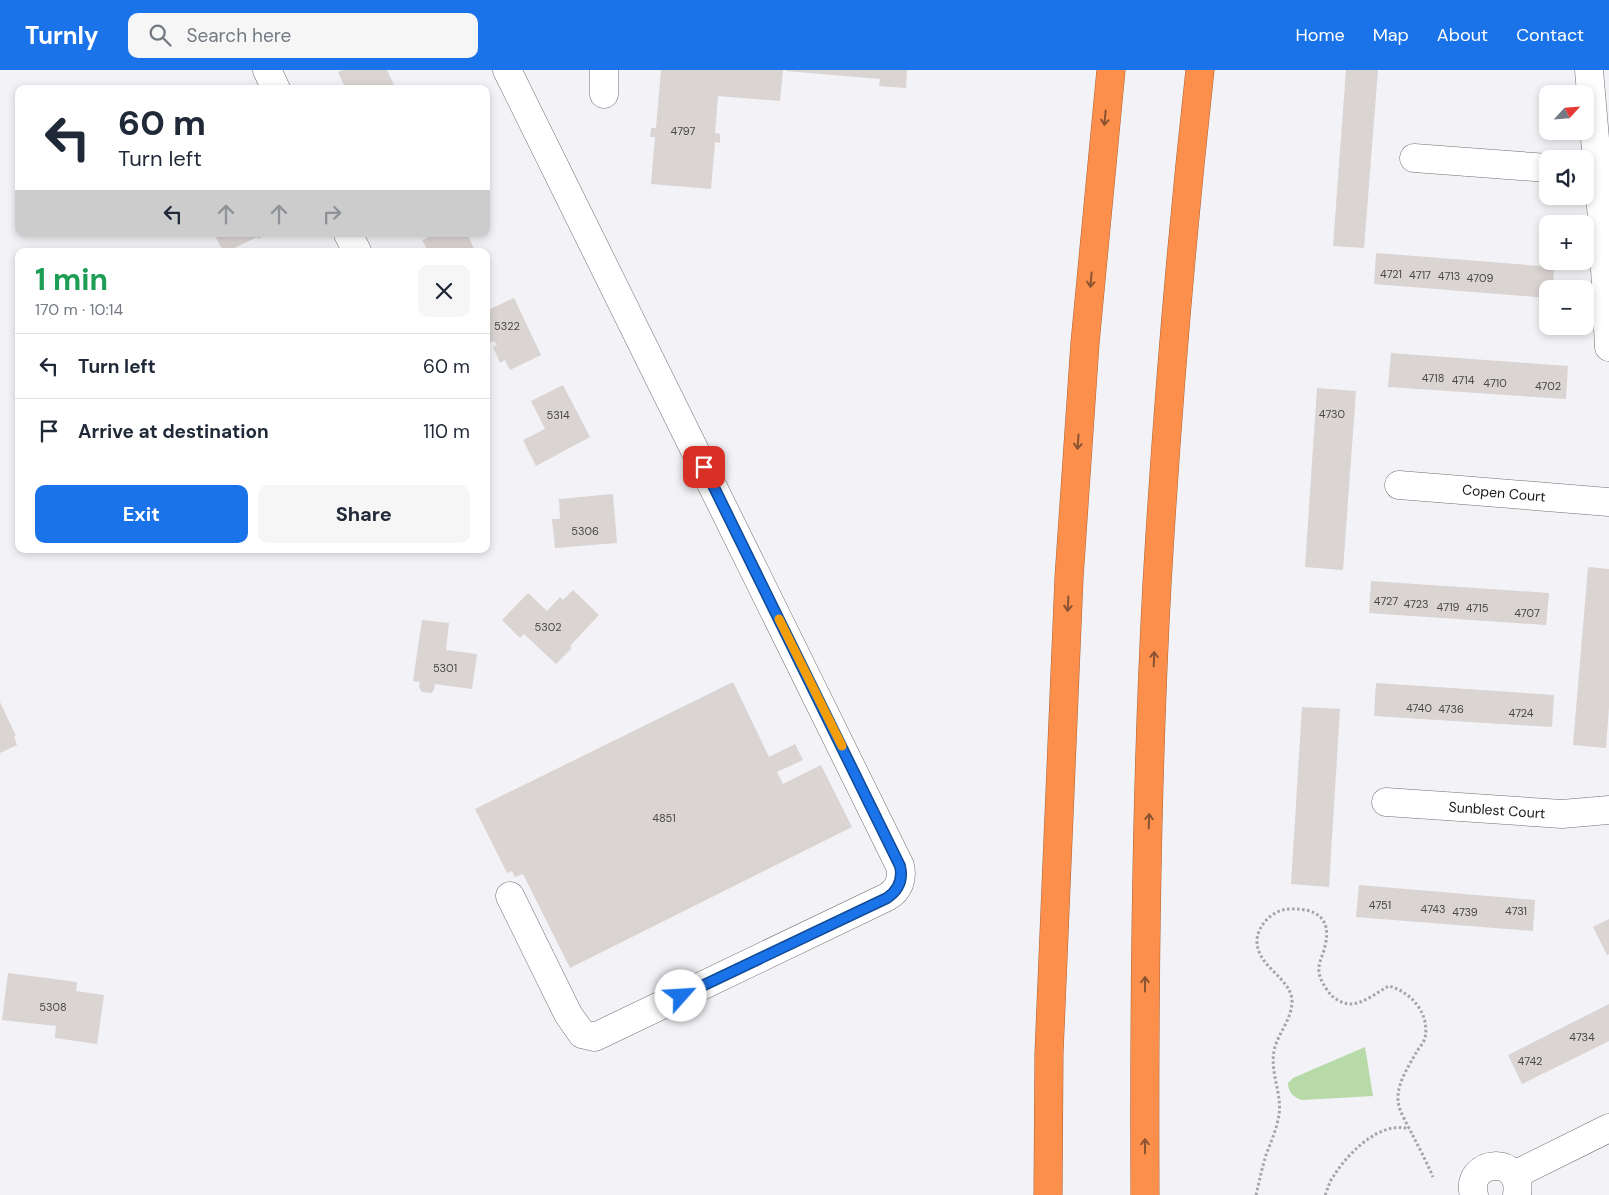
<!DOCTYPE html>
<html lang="en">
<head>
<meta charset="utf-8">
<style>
	:root { --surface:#fff; --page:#f6f6f7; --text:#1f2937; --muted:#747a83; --line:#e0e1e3; --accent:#1a73e8 }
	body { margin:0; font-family:"DM Sans",sans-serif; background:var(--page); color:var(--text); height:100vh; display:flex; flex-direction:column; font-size:19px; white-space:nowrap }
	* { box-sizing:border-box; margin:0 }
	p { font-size:16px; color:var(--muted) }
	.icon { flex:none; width:28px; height:28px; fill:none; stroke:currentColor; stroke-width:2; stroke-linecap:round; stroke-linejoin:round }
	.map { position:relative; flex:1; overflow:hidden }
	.details { position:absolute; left:15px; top:178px; width:475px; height:305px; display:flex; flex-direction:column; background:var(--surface); border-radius:10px; box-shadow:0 2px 8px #0003 }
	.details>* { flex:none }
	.top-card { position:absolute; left:15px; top:15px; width:475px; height:152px; border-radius:10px; box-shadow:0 2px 8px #0003; background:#fff; color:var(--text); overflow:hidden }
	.needle { width:32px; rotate:64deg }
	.fabs { position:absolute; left:1539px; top:15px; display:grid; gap:10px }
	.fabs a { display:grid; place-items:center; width:55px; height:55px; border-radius:10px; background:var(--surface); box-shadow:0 2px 8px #0003; font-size:25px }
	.pin { position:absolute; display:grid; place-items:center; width:42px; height:42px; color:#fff; margin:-21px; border-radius:10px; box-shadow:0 2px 8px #0006 }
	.me { position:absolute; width:55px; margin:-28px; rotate:64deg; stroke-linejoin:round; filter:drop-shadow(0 0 4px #0008) }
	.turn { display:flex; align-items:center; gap:18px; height:105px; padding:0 20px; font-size:22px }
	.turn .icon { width:65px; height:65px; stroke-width:2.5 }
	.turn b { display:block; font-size:35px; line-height:42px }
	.lanes { display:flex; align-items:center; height:48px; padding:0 20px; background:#0003; justify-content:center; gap:25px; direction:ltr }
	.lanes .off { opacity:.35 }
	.round { display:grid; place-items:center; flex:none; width:52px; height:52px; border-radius:10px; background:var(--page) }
	.summary { display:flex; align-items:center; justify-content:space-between; height:85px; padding:0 20px }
	h1 { font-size:30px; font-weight:700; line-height:38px; color:#1e9e55 }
	.primary-button { display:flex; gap:10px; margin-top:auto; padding:10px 20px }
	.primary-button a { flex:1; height:58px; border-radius:10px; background:var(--accent); color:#fff; font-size:20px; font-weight:700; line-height:58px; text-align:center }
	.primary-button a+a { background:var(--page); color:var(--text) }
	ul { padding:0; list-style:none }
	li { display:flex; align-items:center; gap:15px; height:65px; padding:0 20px; border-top:1px solid var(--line) }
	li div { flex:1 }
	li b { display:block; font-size:19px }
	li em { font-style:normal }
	header { display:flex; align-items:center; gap:30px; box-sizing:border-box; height:70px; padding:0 25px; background:var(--accent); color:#fff }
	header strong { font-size:24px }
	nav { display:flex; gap:28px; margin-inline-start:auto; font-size:18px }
	.search { width:350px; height:45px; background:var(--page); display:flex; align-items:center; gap:12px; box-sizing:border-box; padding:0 18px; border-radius:10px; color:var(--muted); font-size:19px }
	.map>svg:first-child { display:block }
	.green { fill:#b8d9a8 }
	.building { fill:#dad4d3 }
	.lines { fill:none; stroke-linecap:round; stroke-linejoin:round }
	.minor-casing { stroke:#707074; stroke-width:29 }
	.highway-casing { stroke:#ac653a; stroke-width:29 }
	.path { stroke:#a4a5a8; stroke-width:3; stroke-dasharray:2.5 2.5; stroke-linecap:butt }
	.minor { stroke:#fff; stroke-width:28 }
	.highway { stroke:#fc8f4b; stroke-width:28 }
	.oneway { stroke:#8a5432 }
	.route-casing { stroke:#114b97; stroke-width:12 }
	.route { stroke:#1a73e8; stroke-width:9 }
	.slow { stroke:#f59e0b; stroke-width:9 }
	.labels { text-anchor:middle; stroke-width:4; stroke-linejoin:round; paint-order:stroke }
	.number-label { font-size:11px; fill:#484748 }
	.street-label { font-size:14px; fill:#171819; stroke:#fff }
</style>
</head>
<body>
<header>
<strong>Turnly</strong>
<div class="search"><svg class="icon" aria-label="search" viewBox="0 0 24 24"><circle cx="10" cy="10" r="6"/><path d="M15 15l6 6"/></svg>Search here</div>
<nav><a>Home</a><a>Map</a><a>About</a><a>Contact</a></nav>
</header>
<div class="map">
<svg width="1609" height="1125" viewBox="0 0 1609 1125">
	<rect width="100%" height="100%" fill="#f2f2f7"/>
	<!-- green -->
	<path class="green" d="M1365,977L1373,1026L1302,1030C1294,1028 1288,1022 1288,1013L1293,1008Z"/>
	<!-- building -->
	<g class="building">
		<polygon points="343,0 387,0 396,19 346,19 338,2"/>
		<polygon points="661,0 783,0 780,31 718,26 715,63 720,64 720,73 715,72 711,119 651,114 655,67 650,67 651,58 656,58"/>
		<polygon points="786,0 907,0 906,18 879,16 880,9 786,1"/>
		<polygon points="1346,0 1378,0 1364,178 1333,176"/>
		<polygon points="214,164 269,164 258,169 257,167 228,181 223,181"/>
		<polygon points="436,164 467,164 475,181 428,181 422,170"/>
		<polygon points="1376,183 1554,197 1553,219 1548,219 1548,228 1374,214"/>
		<polygon points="514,228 541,285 510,300 505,290 500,293 493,277 497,275 494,271 486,275 486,241"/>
		<polygon points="1391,283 1568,296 1566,329 1388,317"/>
		<polygon points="563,315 590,367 536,396 523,370 545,359 531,331"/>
		<polygon points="1317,318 1356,321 1343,500 1305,497"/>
		<polygon points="613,424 617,473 555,478 552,449 560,449 559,429"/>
		<polygon points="1588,497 1609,499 1609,637 1606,678 1573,675"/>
		<polygon points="1371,511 1549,523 1546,555 1369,543"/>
		<polygon points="573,520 599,545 570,576 572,578 556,594 524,564 520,568 502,550 528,523 547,541 560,527 563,530"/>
		<polygon points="422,550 449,553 446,580 477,584 472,619 435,614 434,620 431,623 422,622 419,617 420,612 413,611"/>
		<polygon points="733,612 769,687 795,674 803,690 777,702 783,714 821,695 852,757 570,898 523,804 515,807 512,801 507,803 475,739"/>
		<polygon points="1376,613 1554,625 1552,657 1374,646"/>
		<polygon points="0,632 16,666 14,667 17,675 0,683"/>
		<polygon points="1302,637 1340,639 1329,817 1291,814"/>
		<polygon points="1359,815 1535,830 1533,861 1356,847"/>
		<polygon points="1609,849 1609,884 1607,885 1593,857"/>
		<polygon points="8,903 77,912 76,921 104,925 97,974 55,968 56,956 2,950"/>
		<polygon points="1609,934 1609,971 1522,1014 1508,985"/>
	</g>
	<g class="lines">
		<defs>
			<g id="minor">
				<polyline points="267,0 276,19"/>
				<path d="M507,0L900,796C903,809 899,820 887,827L595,967L582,964L568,944L510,826"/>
				<polyline points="604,0 604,24"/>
				<polyline points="1589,0 1603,160 1609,277"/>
				<polyline points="1414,88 1548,98"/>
				<polyline points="348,164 357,181"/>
				<polyline points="1399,415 1609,432"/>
				<polyline points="1386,732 1562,744 1609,740"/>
				<polyline points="1514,1105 1609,1058"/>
				<path d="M1474,1125C1464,1089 1524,1084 1517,1125"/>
			</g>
			<g id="highway">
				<polyline points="1048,1125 1049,983 1069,508 1085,273 1111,0"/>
				<path d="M1145,1125C1144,921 1146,717 1157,514C1167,342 1181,171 1200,0"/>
			</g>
		</defs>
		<!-- minor casing -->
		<use href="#minor" class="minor-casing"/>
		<!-- highway casing -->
		<use href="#highway" class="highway-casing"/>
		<!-- path -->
		<g class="path">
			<path d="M1256,1125C1259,1112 1262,1098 1266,1085C1271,1072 1277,1058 1279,1045C1282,1023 1270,1003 1274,981C1277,964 1292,950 1292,931C1291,907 1256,897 1257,870C1258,854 1274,839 1290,839C1316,838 1332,848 1325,876C1324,883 1319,891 1319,898C1318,907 1325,918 1331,925C1336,930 1344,934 1351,934C1365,933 1377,922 1389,916C1411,922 1430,943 1425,968C1424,972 1420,977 1417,981C1409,996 1397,1012 1398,1031C1399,1042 1408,1055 1413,1066C1420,1079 1427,1093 1433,1107"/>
			<path d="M1325,1125C1328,1119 1329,1112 1333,1107C1347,1084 1380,1050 1409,1059"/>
		</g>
		<!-- minor -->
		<use href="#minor" class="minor"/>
		<!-- highway -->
		<use href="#highway" class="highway"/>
	</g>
	<!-- one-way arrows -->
	<defs><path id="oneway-shaft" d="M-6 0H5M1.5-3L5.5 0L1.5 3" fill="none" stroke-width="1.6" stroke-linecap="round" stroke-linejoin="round" transform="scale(1.25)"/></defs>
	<g class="oneway">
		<use href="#oneway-shaft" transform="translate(1105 48) rotate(95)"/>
		<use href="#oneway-shaft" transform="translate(1091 210) rotate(95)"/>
		<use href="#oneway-shaft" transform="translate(1078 372) rotate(94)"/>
		<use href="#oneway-shaft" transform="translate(1068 534) rotate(93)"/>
		<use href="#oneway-shaft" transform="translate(1154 589) rotate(-88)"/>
		<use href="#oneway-shaft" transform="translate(1149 751) rotate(-88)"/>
		<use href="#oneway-shaft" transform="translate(1145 914) rotate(-90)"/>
		<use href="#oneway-shaft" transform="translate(1145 1076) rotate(-90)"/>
	</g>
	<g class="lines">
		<defs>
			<path id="route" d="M681,926L887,828C899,820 903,809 900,796L704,397"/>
		</defs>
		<!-- route casing -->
		<use href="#route" class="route-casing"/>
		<!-- route -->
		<use href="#route" class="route"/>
		<!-- slow -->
		<polyline class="slow" points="779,549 842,676"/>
	</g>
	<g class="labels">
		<!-- number labels -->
		<g class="number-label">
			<text x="683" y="65">4797</text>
			<text x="1391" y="208">4721</text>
			<text x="1420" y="209">4717</text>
			<text x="1449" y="210">4713</text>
			<text x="1480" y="212">4709</text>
			<text x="507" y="260">5322</text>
			<text x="1433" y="312">4718</text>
			<text x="1463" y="314">4714</text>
			<text x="1495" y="317">4710</text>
			<text x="1548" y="320">4702</text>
			<text x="1332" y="348">4730</text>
			<text x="558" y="349">5314</text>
			<text x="585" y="465">5306</text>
			<text x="1386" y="535">4727</text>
			<text x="1416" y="538">4723</text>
			<text x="1448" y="541">4719</text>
			<text x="1477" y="542">4715</text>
			<text x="1527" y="547">4707</text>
			<text x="548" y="561">5302</text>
			<text x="445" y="602">5301</text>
			<text x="1419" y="642">4740</text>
			<text x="1451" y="643">4736</text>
			<text x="1521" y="647">4724</text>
			<text x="664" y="752">4851</text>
			<text x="1380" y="839">4751</text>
			<text x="1433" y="843">4743</text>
			<text x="1516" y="845">4731</text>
			<text x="1465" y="846">4739</text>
			<text x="53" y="941">5308</text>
			<text x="1582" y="971">4734</text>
			<text x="1530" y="995">4742</text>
		</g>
		<!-- street labels -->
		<g class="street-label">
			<text transform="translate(1504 423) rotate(5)" y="5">Copen Court</text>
			<text transform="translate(1497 740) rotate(4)" y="5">Sunblest Court</text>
		</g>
	</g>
</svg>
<div class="fabs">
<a><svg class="needle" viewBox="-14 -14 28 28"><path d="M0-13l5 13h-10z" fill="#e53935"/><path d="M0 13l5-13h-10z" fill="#747a83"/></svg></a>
<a><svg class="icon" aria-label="sound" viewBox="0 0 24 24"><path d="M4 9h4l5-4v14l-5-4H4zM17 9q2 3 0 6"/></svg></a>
<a>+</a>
<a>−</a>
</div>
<div class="pin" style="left:704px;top:397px;background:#d93025"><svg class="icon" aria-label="arrive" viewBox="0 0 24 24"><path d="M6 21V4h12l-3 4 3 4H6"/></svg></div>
<svg class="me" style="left:681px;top:926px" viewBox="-20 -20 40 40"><circle r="19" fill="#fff"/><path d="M0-13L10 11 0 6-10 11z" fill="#1a73e8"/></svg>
<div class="top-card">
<div class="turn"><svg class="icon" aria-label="left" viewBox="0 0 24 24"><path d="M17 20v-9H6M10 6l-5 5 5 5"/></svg><div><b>60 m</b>Turn left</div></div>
<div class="lanes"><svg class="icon" aria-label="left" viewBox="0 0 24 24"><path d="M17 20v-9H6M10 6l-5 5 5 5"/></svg><svg class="icon off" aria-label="ahead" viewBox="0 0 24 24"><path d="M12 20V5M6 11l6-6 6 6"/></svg><svg class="icon off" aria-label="ahead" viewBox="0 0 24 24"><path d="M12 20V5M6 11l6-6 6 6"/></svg><svg class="icon off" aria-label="right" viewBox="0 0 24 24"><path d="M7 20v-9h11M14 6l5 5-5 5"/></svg></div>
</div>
<section class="details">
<div class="summary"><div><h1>1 min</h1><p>170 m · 10:14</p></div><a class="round"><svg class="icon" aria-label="close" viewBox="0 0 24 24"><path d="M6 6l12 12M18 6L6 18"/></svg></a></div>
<ul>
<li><svg class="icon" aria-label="left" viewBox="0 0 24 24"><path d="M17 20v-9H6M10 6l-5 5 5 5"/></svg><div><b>Turn left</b></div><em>60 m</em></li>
<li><svg class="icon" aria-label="arrive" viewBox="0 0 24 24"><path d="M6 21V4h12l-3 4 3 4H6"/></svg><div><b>Arrive at destination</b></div><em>110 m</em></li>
</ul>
<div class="primary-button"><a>Exit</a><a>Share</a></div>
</section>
</div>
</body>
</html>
